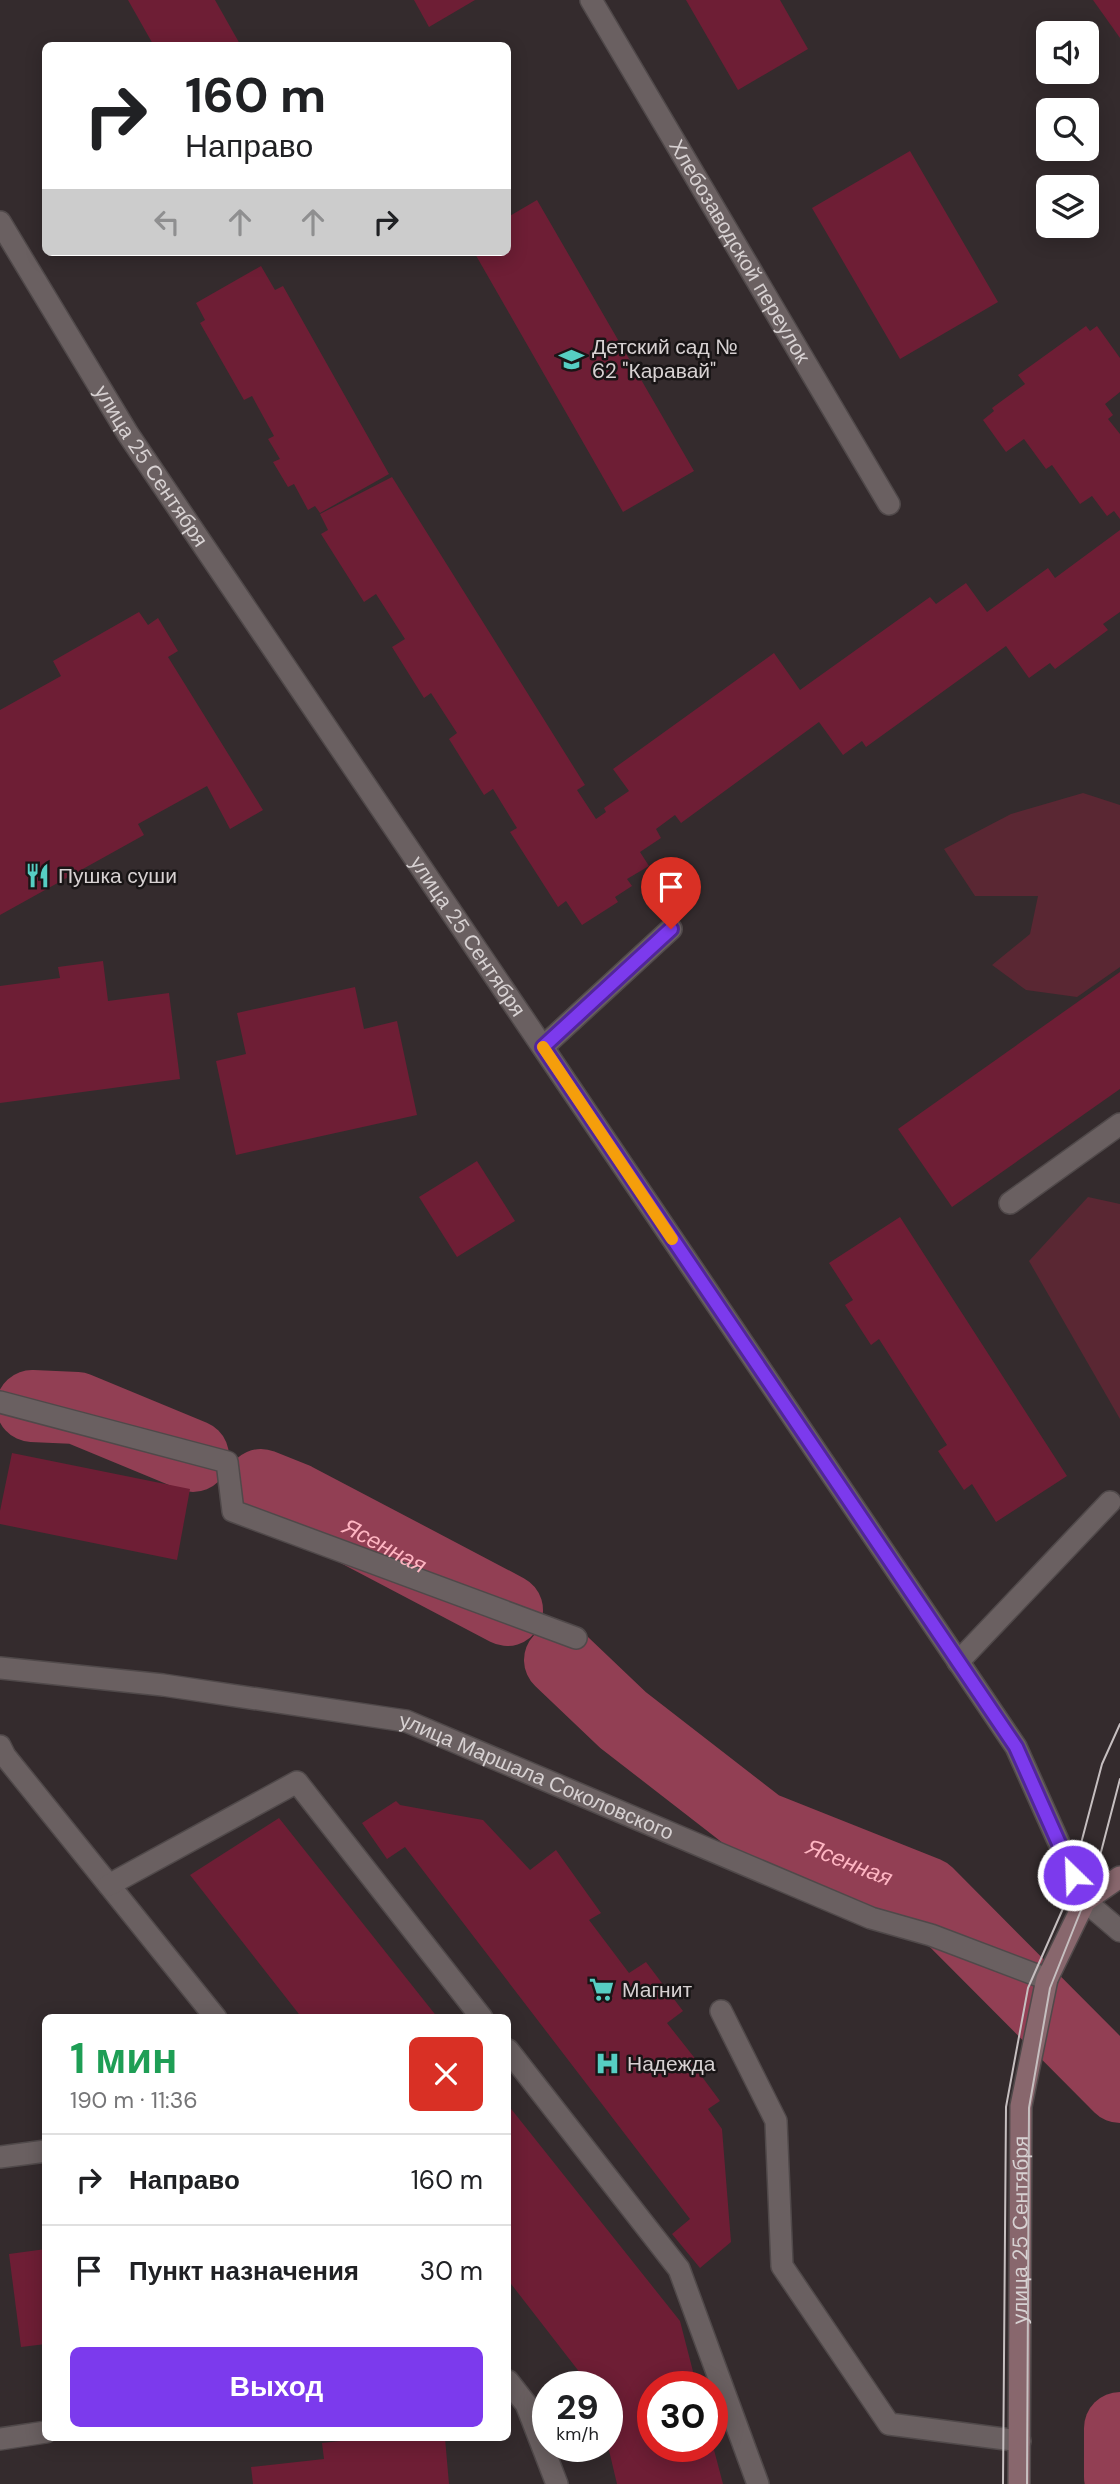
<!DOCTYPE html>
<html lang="ru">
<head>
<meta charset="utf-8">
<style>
	:root { --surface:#fff; --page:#f2f2f2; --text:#202124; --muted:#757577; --line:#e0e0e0; --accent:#7c3aed }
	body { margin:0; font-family:"DM Sans",sans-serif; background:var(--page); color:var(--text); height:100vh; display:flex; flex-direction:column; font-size:26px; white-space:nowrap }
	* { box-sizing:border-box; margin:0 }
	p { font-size:23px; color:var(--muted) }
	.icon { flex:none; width:38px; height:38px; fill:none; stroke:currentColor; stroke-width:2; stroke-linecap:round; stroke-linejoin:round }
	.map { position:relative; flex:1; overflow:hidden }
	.side { position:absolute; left:42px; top:2014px; width:469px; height:427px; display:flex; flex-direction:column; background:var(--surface); border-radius:10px; box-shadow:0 4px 18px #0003 }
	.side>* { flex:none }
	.banner { position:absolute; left:42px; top:42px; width:469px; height:214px; border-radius:10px; box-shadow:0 4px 18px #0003; background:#fff; color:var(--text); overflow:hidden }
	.tools { position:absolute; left:1036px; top:21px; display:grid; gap:14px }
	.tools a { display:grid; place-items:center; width:63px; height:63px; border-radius:10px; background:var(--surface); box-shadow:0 4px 18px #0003; font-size:35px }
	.speed { position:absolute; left:532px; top:2371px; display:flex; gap:14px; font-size:35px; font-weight:700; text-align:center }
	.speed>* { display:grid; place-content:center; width:91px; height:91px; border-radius:50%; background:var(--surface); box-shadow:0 4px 18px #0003; line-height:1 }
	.speed small { font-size:18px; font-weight:400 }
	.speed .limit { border:10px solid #d22; background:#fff; color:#111 }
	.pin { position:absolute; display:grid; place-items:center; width:60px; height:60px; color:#fff; margin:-72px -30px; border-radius:50% 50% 50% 0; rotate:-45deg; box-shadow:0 0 7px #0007 }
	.pin .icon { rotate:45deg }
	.me { position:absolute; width:77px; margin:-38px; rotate:336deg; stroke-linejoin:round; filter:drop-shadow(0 0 5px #0008) }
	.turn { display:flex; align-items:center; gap:24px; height:147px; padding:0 28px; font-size:32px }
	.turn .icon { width:91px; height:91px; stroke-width:2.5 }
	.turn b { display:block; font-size:49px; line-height:60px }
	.lanes { display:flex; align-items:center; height:66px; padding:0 28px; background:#0003; justify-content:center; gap:35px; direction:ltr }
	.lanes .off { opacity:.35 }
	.round { display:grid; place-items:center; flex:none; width:74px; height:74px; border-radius:10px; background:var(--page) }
	.headline { display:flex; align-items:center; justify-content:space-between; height:119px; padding:0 28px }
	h1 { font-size:42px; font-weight:700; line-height:52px; color:#1e9e55 }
	.primary-button { display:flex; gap:14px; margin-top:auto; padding:14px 28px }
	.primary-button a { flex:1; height:80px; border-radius:10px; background:var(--accent); color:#fff; font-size:28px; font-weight:700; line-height:80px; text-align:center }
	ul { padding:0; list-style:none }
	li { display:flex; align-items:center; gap:21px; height:91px; padding:0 28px; border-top:2px solid var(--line) }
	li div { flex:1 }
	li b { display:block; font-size:26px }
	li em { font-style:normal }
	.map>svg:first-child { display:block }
	.green { fill:#5a2733 }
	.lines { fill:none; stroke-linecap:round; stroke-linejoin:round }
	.river { stroke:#923f54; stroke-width:72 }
	.building { fill:#6e1e35 }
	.lane-casing { stroke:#50494a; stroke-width:24 }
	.street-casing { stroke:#50494a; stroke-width:24 }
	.secondary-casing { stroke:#50494a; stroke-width:24 }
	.lane { stroke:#6a6061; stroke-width:21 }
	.street { stroke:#6a6061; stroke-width:21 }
	.secondary { stroke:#88676d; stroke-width:21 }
	.tram { stroke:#c6bfc0; stroke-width:2 }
	.route-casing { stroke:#51269a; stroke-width:18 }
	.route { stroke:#7c3aed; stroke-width:12 }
	.slow { stroke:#f59e0b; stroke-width:12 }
	.labels { text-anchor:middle; stroke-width:5; stroke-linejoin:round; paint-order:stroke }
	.street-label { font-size:21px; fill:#d7d1d2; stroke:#191516 }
	.poi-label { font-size:21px; fill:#d7d1d2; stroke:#191516; text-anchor:start }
	.water-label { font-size:23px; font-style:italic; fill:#feb5c2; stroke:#191516 }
</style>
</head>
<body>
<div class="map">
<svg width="1120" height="2484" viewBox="0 0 1120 2484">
	<rect width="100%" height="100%" fill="#342b2d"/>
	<!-- green -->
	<g class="green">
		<polygon points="1083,793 1120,805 1120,967 1077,997 1026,990 992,965 1030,934 1038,896 975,896 944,849 1011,814"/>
		<polygon points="1088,1197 1120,1204 1120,1419 1029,1261"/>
	</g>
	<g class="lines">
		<!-- river -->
		<g class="river">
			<polyline points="32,1406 77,1408 193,1456"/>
			<path id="s1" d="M261,1485L296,1499L507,1610"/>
			<path id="s2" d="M560,1660L623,1720L761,1827L927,1893L1120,2087"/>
			<polyline points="1120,2428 1120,2477"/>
		</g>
	</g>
	<!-- building -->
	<g class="building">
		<polygon points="128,0 215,0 241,46 154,46"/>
		<polygon points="414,0 475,0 429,27"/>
		<polygon points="686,0 780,0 808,49 738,90"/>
		<polygon points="1093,0 1120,0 1120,38"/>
		<polygon points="910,151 998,302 900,359 812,208"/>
		<polygon points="537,200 694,471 623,512 474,252 508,252 508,217"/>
		<polygon points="261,266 275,290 283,286 389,474 320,513 315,506 308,510 294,484 288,487 273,462 280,459 268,439 274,436 252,396 244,400 200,323 205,320 196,303"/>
		<polygon points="1086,326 1090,331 1097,326 1120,358 1120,392 1105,404 1113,415 1108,419 1120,434 1120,519 1114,511 1107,516 1092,496 1080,504 1052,465 1046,469 1024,439 1006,452 983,420 994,411 992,408 1025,384 1018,375"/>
		<polygon points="392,477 585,785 577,790 596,819 606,812 604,808 629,791 613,769 774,653 800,690 930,597 936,604 966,583 987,612 1048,568 1055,578 1120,530 1120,612 1103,624 1108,630 1055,669 1050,663 1029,678 1006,646 866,747 862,741 843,755 819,722 681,823 675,815 656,829 661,838 640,852 649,866 627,879 632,886 615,897 618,902 582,925 566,901 558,907 510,832 517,828 493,789 484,795 449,739 457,733 431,693 424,698 392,647 405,639 376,594 364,602 321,534 328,530 320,514"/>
		<polygon points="139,612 148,625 158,618 178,651 168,657 263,810 230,829 207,786 138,824 144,835 0,915 0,710 61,676 53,661"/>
		<polygon points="103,961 108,1001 169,993 180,1079 0,1103 0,986 60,978 58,967"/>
		<polygon points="1120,972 1120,1089 952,1207 898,1129"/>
		<polygon points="355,987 364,1029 397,1021 417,1115 236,1155 216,1061 246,1054 237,1013"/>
		<polygon points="477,1161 515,1221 457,1257 419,1197"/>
		<polygon points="900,1217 1067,1476 996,1522 972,1484 964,1490 938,1451 947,1445 879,1339 871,1345 845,1305 853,1300 829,1263"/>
		<polygon points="12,1453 190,1489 177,1560 0,1524 0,1511"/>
		<polygon points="396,1801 400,1805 483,1820 530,1870 556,1850 601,1913 589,1920 629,1973 646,1962 683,2011 667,2023 701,2066 697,2070 720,2101 708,2109 722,2129 731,2242 700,2268 672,2234 690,2219 405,1847 387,1859 362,1823"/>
		<polygon points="279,1818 438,2018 302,2018 190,1875"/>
		<polygon points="508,2105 680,2321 697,2387 653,2387 653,2446 713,2446 723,2484 617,2484 607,2442 607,2387 591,2387 508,2280"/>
		<polygon points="46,2249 46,2344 21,2347 9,2254"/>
		<polygon points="369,2438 445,2438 449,2484 253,2484 251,2467 324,2459 322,2443"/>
	</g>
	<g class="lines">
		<defs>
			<g id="lane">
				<polyline points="543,1047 671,929"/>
				<polyline points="1010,1203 1120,1124"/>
				<polyline points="0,1402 227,1462 233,1511 576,1638"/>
				<polyline points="958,1662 1110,1502"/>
				<polyline points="0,1746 5,1756 216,2018"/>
				<polyline points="109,1885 297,1782 482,2018"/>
				<polyline points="721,2011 776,2121 782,2266 889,2424 1020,2441"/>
				<polyline points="508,2050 679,2269 758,2484"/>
				<polyline points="0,2157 46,2151"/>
				<polyline points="508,2381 526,2404 557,2484"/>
				<polyline points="0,2439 46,2432"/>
			</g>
			<g id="street">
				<path id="s3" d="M591,0L889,504"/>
				<path id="s4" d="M0,222L128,434L1016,1747L1085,1901L1120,1931"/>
				<path id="s5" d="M0,1668L163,1685L406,1721L871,1918L931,1935L1047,1979"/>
			</g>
			<g id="secondary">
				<path id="s6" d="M1019,2484L1021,2106L1047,1979L1085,1901L1120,1877"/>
			</g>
		</defs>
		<!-- lane casing -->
		<use href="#lane" class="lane-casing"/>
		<!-- street casing -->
		<use href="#street" class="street-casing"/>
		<!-- secondary casing -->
		<use href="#secondary" class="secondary-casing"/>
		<!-- lane -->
		<use href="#lane" class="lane"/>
		<!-- street -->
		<use href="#street" class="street"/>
		<!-- secondary -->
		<use href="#secondary" class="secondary"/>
		<!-- tram -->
		<g class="tram">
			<polyline points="1003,2484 1006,2107 1028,1988 1065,1904 1102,1764 1120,1724"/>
			<polyline points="1027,2484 1029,2108 1050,1988 1095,1875 1120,1779"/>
		</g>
	</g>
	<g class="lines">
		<defs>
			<polyline id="route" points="671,929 543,1047 1016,1747 1073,1875"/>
		</defs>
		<!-- route casing -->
		<use href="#route" class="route-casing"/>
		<!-- route -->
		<use href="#route" class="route"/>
		<!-- slow -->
		<polyline class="slow" points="543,1047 672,1239"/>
	</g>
	<!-- icons -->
	<defs>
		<symbol id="school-bare" viewBox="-9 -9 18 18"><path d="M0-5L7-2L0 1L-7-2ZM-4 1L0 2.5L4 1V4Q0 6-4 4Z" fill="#56cec3" stroke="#191516" stroke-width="2.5" paint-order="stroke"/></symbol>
		<symbol id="restaurant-bare" viewBox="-9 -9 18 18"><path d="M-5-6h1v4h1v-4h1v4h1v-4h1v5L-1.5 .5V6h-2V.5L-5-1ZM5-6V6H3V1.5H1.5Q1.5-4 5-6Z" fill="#56cec3" stroke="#191516" stroke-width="2.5" paint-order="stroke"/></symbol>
		<symbol id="supermarket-bare" viewBox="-9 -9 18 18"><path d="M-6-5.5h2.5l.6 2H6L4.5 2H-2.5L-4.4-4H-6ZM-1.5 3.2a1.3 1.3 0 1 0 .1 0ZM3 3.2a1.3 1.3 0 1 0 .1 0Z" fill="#56cec3" stroke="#191516" stroke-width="2.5" paint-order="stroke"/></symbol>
		<symbol id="hospital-bare" viewBox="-9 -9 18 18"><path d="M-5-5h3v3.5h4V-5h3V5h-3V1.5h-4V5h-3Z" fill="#56cec3" stroke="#191516" stroke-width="2.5" paint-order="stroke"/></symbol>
	</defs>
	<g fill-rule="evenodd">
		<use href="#school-bare" x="554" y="342" width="35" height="35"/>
		<use href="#restaurant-bare" x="20" y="858" width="35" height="35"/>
		<use href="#supermarket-bare" x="584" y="1972" width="35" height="35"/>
		<use href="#hospital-bare" x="590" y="2046" width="35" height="35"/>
	</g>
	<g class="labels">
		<!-- street labels -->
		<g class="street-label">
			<text dy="7" stroke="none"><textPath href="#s3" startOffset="292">Хлебозаводской переулок</textPath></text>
			<text dy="7" stroke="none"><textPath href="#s4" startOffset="287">улица 25 Сентября</textPath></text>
			<text dy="7" stroke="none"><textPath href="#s4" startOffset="854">улица 25 Сентября</textPath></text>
			<text dy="7" stroke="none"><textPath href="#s5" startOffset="551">улица Маршала Соколовского</textPath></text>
			<text dy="7" stroke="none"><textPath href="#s6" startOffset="254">улица 25 Сентября</textPath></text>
		</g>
		<!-- poi labels -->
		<g class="poi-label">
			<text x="592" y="354">Детский сад №<tspan x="592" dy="24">62 "Каравай"</tspan></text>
			<text x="58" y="883">Пушка суши</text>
			<text x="622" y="1997">Магнит</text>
			<text x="627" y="2071">Надежда</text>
		</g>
		<!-- water labels -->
		<g class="water-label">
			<text dy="8" stroke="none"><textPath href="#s1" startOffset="138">Ясенная</textPath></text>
			<text dy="8" stroke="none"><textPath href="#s2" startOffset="357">Ясенная</textPath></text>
		</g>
	</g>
</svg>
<div class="tools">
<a><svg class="icon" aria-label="sound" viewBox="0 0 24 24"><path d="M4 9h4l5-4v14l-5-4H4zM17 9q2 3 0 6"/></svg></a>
<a><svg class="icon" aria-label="search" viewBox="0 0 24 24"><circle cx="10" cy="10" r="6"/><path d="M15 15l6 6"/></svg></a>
<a><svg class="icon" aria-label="layers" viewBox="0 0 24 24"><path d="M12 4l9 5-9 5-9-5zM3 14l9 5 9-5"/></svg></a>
</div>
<div class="speed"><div>29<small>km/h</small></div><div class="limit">30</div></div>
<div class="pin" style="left:671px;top:929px;background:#d93025"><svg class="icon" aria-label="arrive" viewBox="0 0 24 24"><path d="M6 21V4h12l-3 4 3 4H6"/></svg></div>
<svg class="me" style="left:1073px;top:1875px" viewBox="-20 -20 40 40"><circle r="17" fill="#7c3aed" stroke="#fff" stroke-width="3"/><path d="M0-11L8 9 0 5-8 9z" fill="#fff"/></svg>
<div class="banner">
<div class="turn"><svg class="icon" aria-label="right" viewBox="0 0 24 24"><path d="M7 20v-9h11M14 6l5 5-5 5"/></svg><div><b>160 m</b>Направо</div></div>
<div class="lanes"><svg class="icon off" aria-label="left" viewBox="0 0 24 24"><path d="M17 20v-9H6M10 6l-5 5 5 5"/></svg><svg class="icon off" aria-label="ahead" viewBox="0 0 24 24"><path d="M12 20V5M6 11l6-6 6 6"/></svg><svg class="icon off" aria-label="ahead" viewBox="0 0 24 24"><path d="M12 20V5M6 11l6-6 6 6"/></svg><svg class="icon" aria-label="right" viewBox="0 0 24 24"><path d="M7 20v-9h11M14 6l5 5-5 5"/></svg></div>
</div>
<section class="side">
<div class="headline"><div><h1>1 мин</h1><p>190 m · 11:36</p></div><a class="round" style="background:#d93025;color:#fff"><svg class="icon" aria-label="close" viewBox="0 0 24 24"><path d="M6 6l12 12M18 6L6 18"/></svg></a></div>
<ul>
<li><svg class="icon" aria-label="right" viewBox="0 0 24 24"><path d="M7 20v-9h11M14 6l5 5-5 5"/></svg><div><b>Направо</b></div><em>160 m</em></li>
<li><svg class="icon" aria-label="arrive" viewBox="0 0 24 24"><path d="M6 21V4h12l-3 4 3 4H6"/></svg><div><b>Пункт назначения</b></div><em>30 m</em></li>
</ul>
<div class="primary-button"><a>Выход</a></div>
</section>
</div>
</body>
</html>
